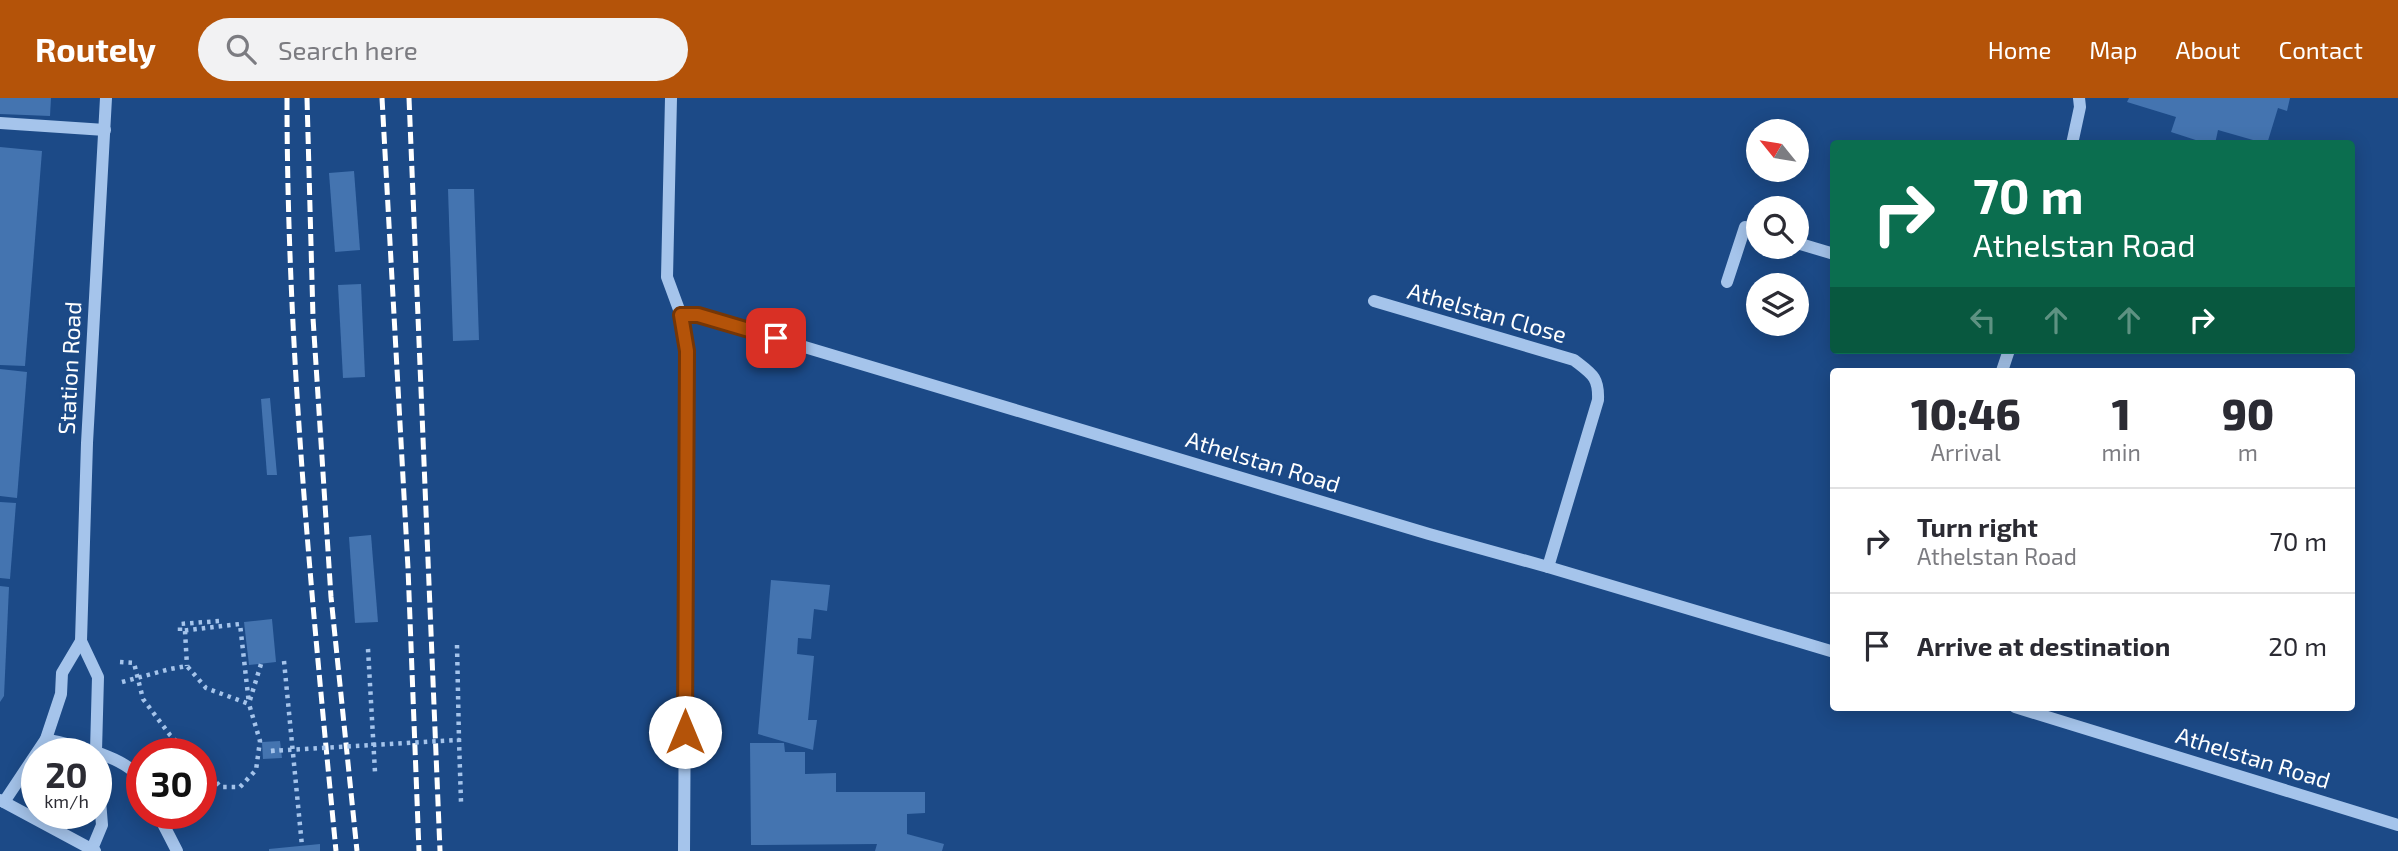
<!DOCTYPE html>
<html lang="en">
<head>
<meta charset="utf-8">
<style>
	:root { --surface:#fff; --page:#f2f2f3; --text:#2b2b33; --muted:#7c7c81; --line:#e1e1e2; --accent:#b45309 }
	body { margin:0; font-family:"Exo 2",sans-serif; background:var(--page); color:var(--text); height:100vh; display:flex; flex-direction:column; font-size:26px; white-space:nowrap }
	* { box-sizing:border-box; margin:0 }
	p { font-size:23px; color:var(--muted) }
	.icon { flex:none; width:38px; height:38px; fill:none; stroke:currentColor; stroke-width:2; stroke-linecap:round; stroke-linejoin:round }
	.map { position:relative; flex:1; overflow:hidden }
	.drawer { position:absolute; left:1830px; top:270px; width:525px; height:343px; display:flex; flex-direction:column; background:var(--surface); border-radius:7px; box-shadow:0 4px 18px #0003 }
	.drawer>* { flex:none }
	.banner { position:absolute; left:1830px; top:42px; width:525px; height:214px; border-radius:7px; box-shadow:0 4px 18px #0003; background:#0b6e4f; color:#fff; overflow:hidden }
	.needle { width:46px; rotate:300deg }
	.fabs { position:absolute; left:1746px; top:21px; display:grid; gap:14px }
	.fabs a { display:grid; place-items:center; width:63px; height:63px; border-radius:50%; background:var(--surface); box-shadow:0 4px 18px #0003; font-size:35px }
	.speed { position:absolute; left:21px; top:640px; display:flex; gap:14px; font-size:35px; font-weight:700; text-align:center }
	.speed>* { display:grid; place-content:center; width:91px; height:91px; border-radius:50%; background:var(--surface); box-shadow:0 4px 18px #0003; line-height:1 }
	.speed small { font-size:18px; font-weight:400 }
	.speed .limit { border:10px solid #d22; background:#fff; color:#111 }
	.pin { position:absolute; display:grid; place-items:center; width:60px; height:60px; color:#fff; margin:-30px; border-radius:14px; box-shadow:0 4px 10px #0006 }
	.me { position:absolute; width:77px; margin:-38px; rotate:0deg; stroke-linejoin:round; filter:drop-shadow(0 0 5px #0008) }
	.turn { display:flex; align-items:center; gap:24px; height:147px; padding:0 28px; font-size:32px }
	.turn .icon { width:91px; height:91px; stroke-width:2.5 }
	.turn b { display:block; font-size:49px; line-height:60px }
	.lanes { display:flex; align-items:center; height:66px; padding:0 28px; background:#0003; justify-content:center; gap:35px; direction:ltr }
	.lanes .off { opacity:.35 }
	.eta { display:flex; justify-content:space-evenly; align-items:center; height:119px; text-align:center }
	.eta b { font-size:42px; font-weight:800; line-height:49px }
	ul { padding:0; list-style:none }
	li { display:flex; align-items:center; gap:21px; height:105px; padding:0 28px; border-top:2px solid var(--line) }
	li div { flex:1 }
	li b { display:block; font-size:26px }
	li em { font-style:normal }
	header { display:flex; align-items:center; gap:42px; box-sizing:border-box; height:98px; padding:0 35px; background:var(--accent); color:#fff }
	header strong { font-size:33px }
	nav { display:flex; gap:38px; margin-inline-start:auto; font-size:24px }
	.search { width:490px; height:63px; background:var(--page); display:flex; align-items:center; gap:18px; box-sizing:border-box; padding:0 24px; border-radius:38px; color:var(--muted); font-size:26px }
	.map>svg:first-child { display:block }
	.building { fill:#4474b0 }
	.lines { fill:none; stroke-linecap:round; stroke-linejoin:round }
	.path { stroke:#a5c4eb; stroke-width:4.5; stroke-dasharray:3.5 5; stroke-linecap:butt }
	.minor { stroke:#a5c4eb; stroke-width:12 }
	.rail { stroke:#fff; stroke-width:5; stroke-dasharray:12 5; stroke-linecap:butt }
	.path-bridge { stroke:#a5c4eb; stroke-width:4.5; stroke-dasharray:3.5 5; stroke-linecap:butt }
	.route-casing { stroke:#753606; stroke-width:18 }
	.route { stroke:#b45309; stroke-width:12 }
	.labels { text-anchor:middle; stroke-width:5; stroke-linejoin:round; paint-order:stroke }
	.street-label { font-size:23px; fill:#fff; stroke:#1c4a87 }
</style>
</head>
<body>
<header>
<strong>Routely</strong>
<div class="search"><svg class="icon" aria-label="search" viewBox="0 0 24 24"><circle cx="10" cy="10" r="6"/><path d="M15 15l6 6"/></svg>Search here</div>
<nav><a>Home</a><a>Map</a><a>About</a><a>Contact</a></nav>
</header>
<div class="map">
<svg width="2398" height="753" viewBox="0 0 2398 753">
	<rect width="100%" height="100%" fill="#1c4a87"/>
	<!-- building -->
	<g class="building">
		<polygon points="0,0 51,0 50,18 0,16"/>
		<polygon points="2129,0 2290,0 2287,13 2278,10 2267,46 2218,32 2215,46 2208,46 2171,34 2176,19 2127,4"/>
		<polygon points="0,49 42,53 25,268 0,267"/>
		<polygon points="354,73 360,152 335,154 329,75"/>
		<polygon points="448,91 474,91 479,242 453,243"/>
		<polygon points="361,186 365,279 343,280 338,187"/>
		<polygon points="0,271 27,274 17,400 0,398"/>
		<polygon points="270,300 277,377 267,377 261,301"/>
		<polygon points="0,404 16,405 10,481 0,480"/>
		<polygon points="371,437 378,524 355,525 349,439"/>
		<polygon points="771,482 830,487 827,513 814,511 811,541 798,540 797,556 814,558 808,622 817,622 813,652 758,636"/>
		<polygon points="0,488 9,489 4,598 0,604"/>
		<polygon points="272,521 276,564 249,567 244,524"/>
		<polygon points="280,643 282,660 263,661 262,644"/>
		<polygon points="750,645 784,645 785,654 805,654 805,676 836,675 836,694 925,694 925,715 907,716 907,736 944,746 942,753 875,753 877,746 751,747"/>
		<polygon points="320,746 320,753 269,753 269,751"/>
	</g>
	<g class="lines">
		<!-- path -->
		<g class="path">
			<polyline points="219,523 180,526 180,533 240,526 249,606"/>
			<polyline points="185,533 187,568"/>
			<polyline points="457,547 459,642"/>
			<polyline points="368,551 375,674"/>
			<polyline points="284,563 302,748"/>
			<polyline points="120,564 134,565 143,601 170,637 189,656"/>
			<polyline points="122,584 170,571 187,568 206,590 249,606 260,643 256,672 240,689 221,689 201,669"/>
			<polyline points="250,602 261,566"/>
			<polyline points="271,653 280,652"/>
		</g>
		<!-- minor -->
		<g class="minor">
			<polyline points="671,0 667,179 681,217 687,253 684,753"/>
			<polyline points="0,25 105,32"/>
			<polyline points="2072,46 2080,9 2079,0"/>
			<polyline points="1797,145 1834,156"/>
			<polyline points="1727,184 1745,129 1759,133"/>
			<path d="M1374,203L1574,262C1592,276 1599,279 1598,302L1548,469"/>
			<polyline points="681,217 698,217 1429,436 1548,469 1834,554"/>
			<polyline points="2002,273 2009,252"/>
			<polyline points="2015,609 2398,727"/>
			<path d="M46,641C73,648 129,658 142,684"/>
			<polyline points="0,702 95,753"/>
			<polyline points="4,704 46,641 61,596 62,575 81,543"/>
			<polyline points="158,716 177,753"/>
			<polyline points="92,751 102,727 96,653 98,579 81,543 87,345 106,0"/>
		</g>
		<!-- rail -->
		<g class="rail">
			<path d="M287,0C287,252 312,503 336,753"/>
			<polyline points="307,0 313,220 331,499 357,753"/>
			<polyline points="382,0 408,470 419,753"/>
			<polyline points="409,0 440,753"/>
		</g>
		<!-- path-bridge -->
		<polyline class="path-bridge" points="271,653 459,642 461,704"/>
	</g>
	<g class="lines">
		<defs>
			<polyline id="route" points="685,634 687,253 681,217 698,217 776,240"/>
		</defs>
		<!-- route casing -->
		<use href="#route" class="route-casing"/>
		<!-- route -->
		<use href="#route" class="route"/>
	</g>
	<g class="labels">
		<!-- street labels -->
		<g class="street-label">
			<text transform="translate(1487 215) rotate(16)" y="8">Athelstan Close</text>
			<text transform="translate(70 270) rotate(-87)" y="8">Station Road</text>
			<text transform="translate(1263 364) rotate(17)" y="8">Athelstan Road</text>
			<text transform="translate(2253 660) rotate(17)" y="8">Athelstan Road</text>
		</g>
	</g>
</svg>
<div class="fabs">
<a><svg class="needle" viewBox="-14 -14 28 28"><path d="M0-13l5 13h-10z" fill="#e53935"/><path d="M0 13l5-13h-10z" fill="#7c7c81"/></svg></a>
<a><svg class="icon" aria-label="search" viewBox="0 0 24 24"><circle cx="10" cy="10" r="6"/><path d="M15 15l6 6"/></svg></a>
<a><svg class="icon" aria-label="layers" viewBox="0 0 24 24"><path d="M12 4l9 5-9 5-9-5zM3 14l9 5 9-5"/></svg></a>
</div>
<div class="speed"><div>20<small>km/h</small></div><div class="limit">30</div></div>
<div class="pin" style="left:776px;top:240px;background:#d93025"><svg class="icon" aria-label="arrive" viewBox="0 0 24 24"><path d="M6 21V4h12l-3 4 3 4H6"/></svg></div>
<svg class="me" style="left:685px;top:634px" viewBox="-20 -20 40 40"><circle r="19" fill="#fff"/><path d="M0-13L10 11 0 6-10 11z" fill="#b45309"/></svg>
<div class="banner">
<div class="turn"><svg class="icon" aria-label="right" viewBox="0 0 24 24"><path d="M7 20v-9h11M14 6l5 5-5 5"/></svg><div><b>70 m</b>Athelstan Road</div></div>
<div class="lanes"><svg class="icon off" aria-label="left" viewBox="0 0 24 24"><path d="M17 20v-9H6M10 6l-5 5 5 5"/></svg><svg class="icon off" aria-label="ahead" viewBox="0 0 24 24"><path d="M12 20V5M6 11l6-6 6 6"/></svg><svg class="icon off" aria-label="ahead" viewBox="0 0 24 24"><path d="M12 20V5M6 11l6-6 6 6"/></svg><svg class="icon" aria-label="right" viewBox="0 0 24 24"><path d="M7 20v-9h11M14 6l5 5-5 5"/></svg></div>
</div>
<section class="drawer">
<div class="eta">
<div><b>10:46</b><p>Arrival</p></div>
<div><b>1</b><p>min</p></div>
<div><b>90</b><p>m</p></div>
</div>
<ul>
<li><svg class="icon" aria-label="right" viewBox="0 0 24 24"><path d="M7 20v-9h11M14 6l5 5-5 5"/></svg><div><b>Turn right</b><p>Athelstan Road</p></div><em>70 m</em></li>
<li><svg class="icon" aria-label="arrive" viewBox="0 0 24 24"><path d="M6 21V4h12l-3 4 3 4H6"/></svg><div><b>Arrive at destination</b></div><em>20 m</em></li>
</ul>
</section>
</div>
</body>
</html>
